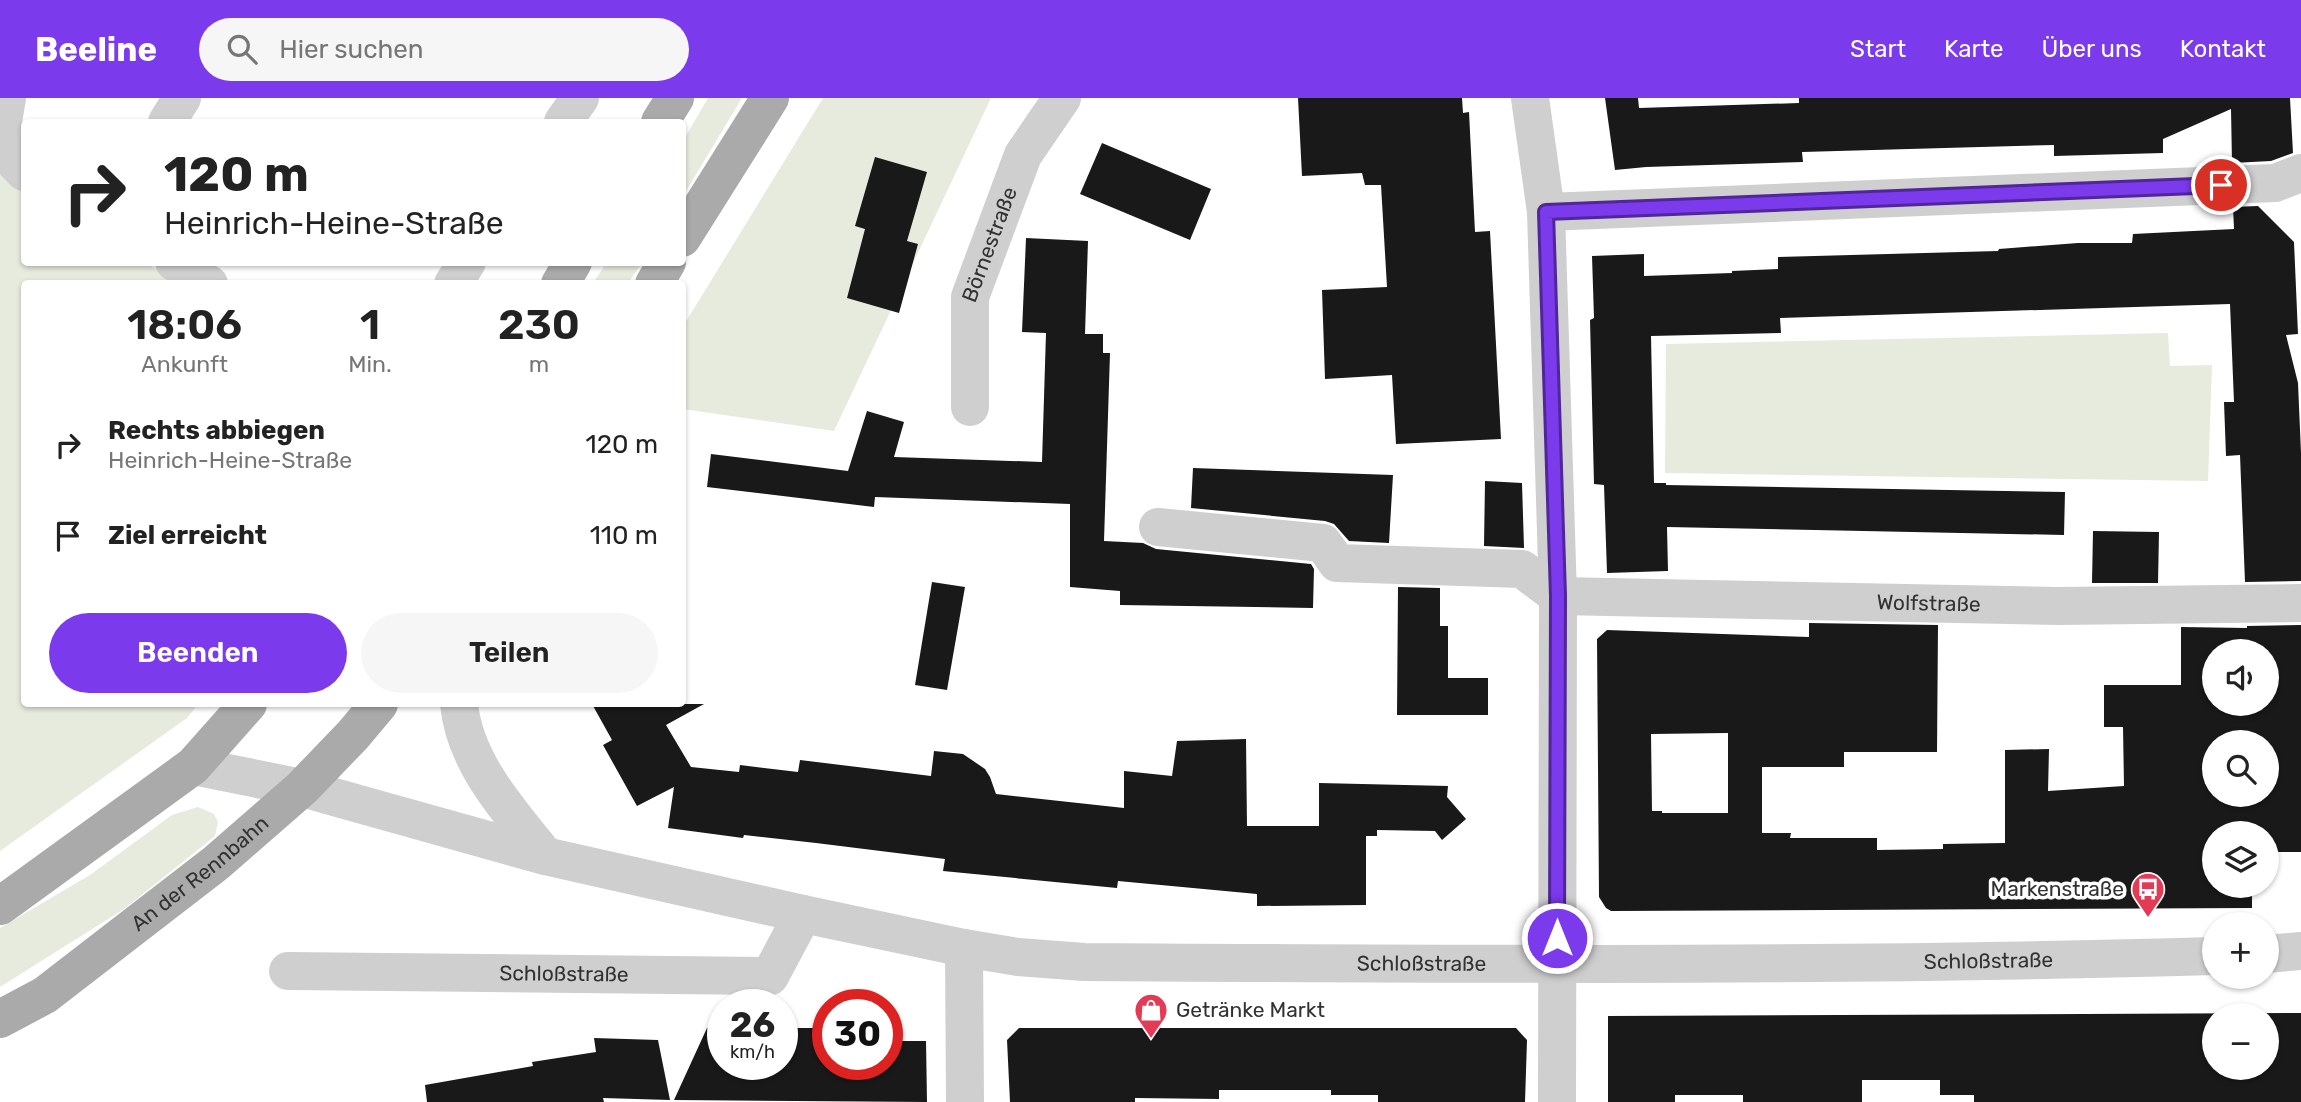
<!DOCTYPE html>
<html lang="de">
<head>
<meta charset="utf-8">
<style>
	:root { --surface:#fff; --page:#f6f6f6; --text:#222; --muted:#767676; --accent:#7c3aed }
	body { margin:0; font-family:Rubik,sans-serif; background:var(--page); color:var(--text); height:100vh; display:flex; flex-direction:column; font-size:26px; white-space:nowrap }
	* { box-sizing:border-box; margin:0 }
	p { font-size:23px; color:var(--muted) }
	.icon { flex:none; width:38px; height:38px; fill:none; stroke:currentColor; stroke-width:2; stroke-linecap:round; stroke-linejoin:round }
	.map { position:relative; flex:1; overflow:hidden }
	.panel { position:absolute; left:21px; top:182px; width:665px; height:427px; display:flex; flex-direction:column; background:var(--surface); border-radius:7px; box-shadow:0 2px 5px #0004 }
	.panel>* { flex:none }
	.top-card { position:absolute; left:21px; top:21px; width:665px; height:147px; border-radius:7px; box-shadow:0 2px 5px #0004; background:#fff; color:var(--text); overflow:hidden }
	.controls { position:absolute; left:2202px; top:541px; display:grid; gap:14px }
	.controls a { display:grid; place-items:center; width:77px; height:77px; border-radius:50%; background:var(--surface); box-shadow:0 2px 5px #0004; font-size:35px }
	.speed { position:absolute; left:707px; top:891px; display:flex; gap:14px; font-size:35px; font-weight:700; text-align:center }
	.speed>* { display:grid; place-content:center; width:91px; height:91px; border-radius:50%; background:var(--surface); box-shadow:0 2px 5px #0004; line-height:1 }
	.speed small { font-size:18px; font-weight:400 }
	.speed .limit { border:10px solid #d22; background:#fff; color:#111 }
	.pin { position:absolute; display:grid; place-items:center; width:60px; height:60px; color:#fff; margin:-30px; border:4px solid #fff; border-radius:50%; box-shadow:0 2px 7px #0007 }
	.me { position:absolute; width:77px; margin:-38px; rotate:0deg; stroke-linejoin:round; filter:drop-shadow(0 0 5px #0008) }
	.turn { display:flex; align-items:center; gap:24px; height:147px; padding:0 28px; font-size:32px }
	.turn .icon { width:91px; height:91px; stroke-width:2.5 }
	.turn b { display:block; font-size:49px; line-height:60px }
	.eta { display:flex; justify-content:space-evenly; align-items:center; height:119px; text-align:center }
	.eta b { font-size:42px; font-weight:600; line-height:49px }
	.primary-button { display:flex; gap:14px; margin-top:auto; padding:14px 28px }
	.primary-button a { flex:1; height:80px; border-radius:42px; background:var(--accent); color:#fff; font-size:28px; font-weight:600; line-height:80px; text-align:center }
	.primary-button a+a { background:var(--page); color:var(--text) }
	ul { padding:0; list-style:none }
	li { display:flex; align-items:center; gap:21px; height:91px; padding:0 28px }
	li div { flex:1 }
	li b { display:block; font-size:26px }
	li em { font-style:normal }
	header { display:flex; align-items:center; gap:42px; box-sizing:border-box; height:98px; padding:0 35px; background:var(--accent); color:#fff }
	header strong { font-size:33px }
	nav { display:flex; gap:38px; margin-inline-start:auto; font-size:24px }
	.search { width:490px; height:63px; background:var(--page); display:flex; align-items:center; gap:18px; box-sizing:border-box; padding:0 24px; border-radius:38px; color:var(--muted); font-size:26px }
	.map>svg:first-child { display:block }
	.green { fill:#e7ebde }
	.building { fill:#191919; fill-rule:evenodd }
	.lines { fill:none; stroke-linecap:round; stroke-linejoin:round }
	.minor { stroke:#cfcfcf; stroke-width:38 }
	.major { stroke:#aaa; stroke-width:38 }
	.route-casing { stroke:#51269a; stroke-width:18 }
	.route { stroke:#7c3aed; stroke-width:12 }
	.labels { text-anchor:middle; stroke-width:7; stroke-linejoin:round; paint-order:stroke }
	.street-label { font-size:21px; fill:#323232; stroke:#fff }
	.poi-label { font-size:21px; fill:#323232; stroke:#fff; text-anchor:end }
</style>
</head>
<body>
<header>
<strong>Beeline</strong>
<div class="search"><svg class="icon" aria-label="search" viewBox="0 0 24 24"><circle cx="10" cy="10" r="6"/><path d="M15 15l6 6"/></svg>Hier suchen</div>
<nav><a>Start</a><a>Karte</a><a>Über uns</a><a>Kontakt</a></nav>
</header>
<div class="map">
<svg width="2301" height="1004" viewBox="0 0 2301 1004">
	<rect width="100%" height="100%" fill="#fff"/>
	<!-- green -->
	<g class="green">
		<polygon points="708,0 742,0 683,98 683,43"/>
		<polygon points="823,0 991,0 834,333 683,311 682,230"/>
		<polygon points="0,69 24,84 24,164 146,165 178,185 24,186 24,606 198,606 187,620 0,753"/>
		<polygon points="607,164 642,164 642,165 628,185 593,185"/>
		<polygon points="2168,235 2170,268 2212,267 2208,383 1665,375 1666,246"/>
		<polygon points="198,709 214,716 218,724 215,738 124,811 0,889 0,830 90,777 172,717"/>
	</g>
	<!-- building -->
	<g class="building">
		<polygon points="1298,0 1462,0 1463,15 1469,14 1475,134 1490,133 1501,341 1396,346 1392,277 1325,281 1322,192 1387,189 1381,87 1365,87 1362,75 1302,78"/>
		<polygon points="1605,0 1638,0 1639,10 1799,5 1799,0 2290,0 2293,55 2271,63 2232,65 2231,11 2163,41 2163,55 2054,58 2054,47 1802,54 1803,64 1646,69 1615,72"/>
		<polygon points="1102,45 1211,91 1190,142 1080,96"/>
		<polygon points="875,59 927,74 907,143 918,146 899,215 847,200 865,131 855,128"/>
		<polygon points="2258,108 2294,144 2298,236 2286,237 2298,285 2301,355 2301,483 2245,484 2240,357 2226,358 2224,304 2234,304 2230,206 1780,220 1781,235 1651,238 1654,385 1666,385 1666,387 2065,394 2064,437 1667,429 1668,473 1607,475 1604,387 1594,386 1590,222 1594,220 1592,158 1644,156 1644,178 1732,175 1732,173 1778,171 1778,159 1998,153 1999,151 2078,145 2132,145 2133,136 2234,131 2233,109"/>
		<polygon points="1026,140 1088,143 1085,236 1103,236 1103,255 1110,255 1104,443 1143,445 1156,451 1311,466 1314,471 1313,510 1120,507 1120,493 1070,489 1070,406 875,399 874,409 707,389 711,356 848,373 867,313 904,324 894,359 1042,364 1046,235 1022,234"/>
		<polygon points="1193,370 1393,377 1389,445 1349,443 1334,426 1325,423 1191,410"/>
		<polygon points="1485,383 1522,385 1524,450 1484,448"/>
		<polygon points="2093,433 2159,434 2158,485 2092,485"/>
		<polygon points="932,484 965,489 947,592 915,587"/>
		<polygon points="1398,489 1440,490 1440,528 1448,528 1448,580 1488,580 1488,617 1397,617"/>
		<path d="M1809,525L1938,527L1937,654H1844V669H1762V735H1791L1790,740H1877V752L1943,751V746L2005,745V652L2049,651L2048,693L2124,688L2123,629H2104V587H2181V529L2247,530V528L2301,527V754H2266V735H2214V788H2252V810L1611,813L1606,810L1599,799L1597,541L1607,532L1809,539ZM2214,553H2266V606H2214ZM1728,635V715H1662V713H1652L1651,636ZM2214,644H2266V696H2214Z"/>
		<polygon points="592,606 704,606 666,627 691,669 739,674 740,667 798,674 800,662 931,678 934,653 963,656 985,671 990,679 996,696 1124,710 1124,673 1172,678 1177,643 1246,641 1247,728 1319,728 1319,685 1448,688 1447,699 1466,721 1442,742 1435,733 1377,732 1377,738 1366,738 1366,807 1257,808 1257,796 1118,783 1117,790 943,773 945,761 816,745 744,737 743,740 668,730 674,689 637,708 603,647 612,642"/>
		<path d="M2301,915V1004H1974V997H1940V982H1862V1004H1743V997H1675V1004H1608V918ZM2214,917H2266V970H2214Z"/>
		<polygon points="707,930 723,930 723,966 782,966 782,930 814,930 815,943 828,943 828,966 887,966 887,943 926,943 927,1004 674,1002"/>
		<polygon points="1019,930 1516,930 1527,942 1525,1004 1378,1004 1378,997 1331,997 1331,992 1219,992 1219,1001 1135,1000 1135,1004 1010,1004 1007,942"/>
		<polygon points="594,940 658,942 670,1002 603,1000 604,1004 427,1004 425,987 533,968 532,964 596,954"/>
	</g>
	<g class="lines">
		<!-- minor -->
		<g class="minor">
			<polyline points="7,0 3,24 4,53 24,74"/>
			<polyline points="1530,0 1546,114 1558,498 1557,1004"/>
			<polyline points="167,24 182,0"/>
			<polyline points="563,24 580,0"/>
			<polyline points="1546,114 2275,85 2301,75"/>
			<polyline points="174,164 209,186"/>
			<polyline points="453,186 467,164"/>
			<path id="s1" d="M970,309V199L1023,57L1062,0"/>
			<path id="s2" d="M1158,429L1323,445L1337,465L1522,471L1558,498L2058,508L2301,505"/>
			<path d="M459,606C465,666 509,712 545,758"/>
			<path id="s3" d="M193,668L302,690L545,758L803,816L964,850L1018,859L1084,864C1460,866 1837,869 2214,858"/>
			<polyline points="964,850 965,1004"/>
			<polyline points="2266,856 2301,853"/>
			<path id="s4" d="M288,873L770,878L803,816"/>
		</g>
		<!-- major -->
		<g class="major">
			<polyline points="660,24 675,0"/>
			<polyline points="682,140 770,0"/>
			<polyline points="560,186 573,164"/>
			<polyline points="654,186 667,164"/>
			<polyline points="0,808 193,668 248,606"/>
			<path id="s5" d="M0,921L45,897L216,765L302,690L353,637L379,606"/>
		</g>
	</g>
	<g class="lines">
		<defs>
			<polyline id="route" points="1557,840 1558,498 1546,114 2221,87"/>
		</defs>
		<!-- route casing -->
		<use href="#route" class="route-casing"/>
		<!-- route -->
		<use href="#route" class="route"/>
	</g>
	<!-- icons -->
	<defs>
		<symbol id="bus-pin" viewBox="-11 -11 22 30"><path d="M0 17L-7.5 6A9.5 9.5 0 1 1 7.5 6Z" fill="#e43a56" stroke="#fff"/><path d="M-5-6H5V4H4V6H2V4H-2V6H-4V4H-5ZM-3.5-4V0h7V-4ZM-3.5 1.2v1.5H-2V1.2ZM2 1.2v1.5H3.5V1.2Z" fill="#fff"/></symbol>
		<symbol id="shop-pin" viewBox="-11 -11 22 30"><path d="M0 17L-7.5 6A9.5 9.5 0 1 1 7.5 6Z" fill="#e43a56" stroke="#fff"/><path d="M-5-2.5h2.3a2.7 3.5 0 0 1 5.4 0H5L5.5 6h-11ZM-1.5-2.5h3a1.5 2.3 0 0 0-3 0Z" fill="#fff"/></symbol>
	</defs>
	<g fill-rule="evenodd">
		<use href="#bus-pin" x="2129" y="772" width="38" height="52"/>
		<use href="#shop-pin" x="1132" y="893" width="38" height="52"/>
	</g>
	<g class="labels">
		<!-- street labels -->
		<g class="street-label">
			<text dy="7" stroke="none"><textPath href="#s1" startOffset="166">Börnestraße</textPath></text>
			<text dy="7" stroke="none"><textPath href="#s2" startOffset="791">Wolfstraße</textPath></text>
			<text dy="7" stroke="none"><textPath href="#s5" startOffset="248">An der Rennbahn</textPath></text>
			<text dy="7" stroke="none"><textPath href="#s3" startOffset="1818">Schloßstraße</textPath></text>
			<text dy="7" stroke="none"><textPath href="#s3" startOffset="1251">Schloßstraße</textPath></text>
			<text dy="7" stroke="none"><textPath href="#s4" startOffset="276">Schloßstraße</textPath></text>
		</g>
		<!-- poi labels -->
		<g class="poi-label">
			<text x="2124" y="798">Markenstraße</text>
			<text x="1176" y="919" text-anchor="start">Getränke Markt</text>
		</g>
	</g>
</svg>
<div class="controls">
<a><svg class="icon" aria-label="sound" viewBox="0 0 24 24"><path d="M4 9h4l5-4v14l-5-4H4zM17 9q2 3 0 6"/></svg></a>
<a><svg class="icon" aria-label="search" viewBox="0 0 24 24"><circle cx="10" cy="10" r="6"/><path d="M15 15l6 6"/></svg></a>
<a><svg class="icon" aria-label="layers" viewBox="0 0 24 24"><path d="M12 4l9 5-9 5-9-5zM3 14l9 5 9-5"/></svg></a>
<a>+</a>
<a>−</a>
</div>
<div class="speed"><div>26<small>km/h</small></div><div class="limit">30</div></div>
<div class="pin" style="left:2221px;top:87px;background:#d93025"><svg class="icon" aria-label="arrive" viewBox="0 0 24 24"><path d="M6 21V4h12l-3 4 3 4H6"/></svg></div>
<svg class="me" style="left:1557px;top:840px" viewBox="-20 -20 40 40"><circle r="17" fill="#7c3aed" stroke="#fff" stroke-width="3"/><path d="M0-11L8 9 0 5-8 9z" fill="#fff"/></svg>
<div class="top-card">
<div class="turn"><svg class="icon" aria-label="right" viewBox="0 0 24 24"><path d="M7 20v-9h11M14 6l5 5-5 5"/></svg><div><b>120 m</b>Heinrich-Heine-Straße</div></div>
</div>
<section class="panel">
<div class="eta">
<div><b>18:06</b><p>Ankunft</p></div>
<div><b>1</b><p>Min.</p></div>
<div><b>230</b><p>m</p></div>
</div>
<ul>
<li><svg class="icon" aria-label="right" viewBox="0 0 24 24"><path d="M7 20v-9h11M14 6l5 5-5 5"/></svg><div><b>Rechts abbiegen</b><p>Heinrich-Heine-Straße</p></div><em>120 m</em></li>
<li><svg class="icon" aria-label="arrive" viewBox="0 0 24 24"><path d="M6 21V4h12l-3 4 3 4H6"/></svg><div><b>Ziel erreicht</b></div><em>110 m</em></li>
</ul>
<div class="primary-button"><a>Beenden</a><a>Teilen</a></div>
</section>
</div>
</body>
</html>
